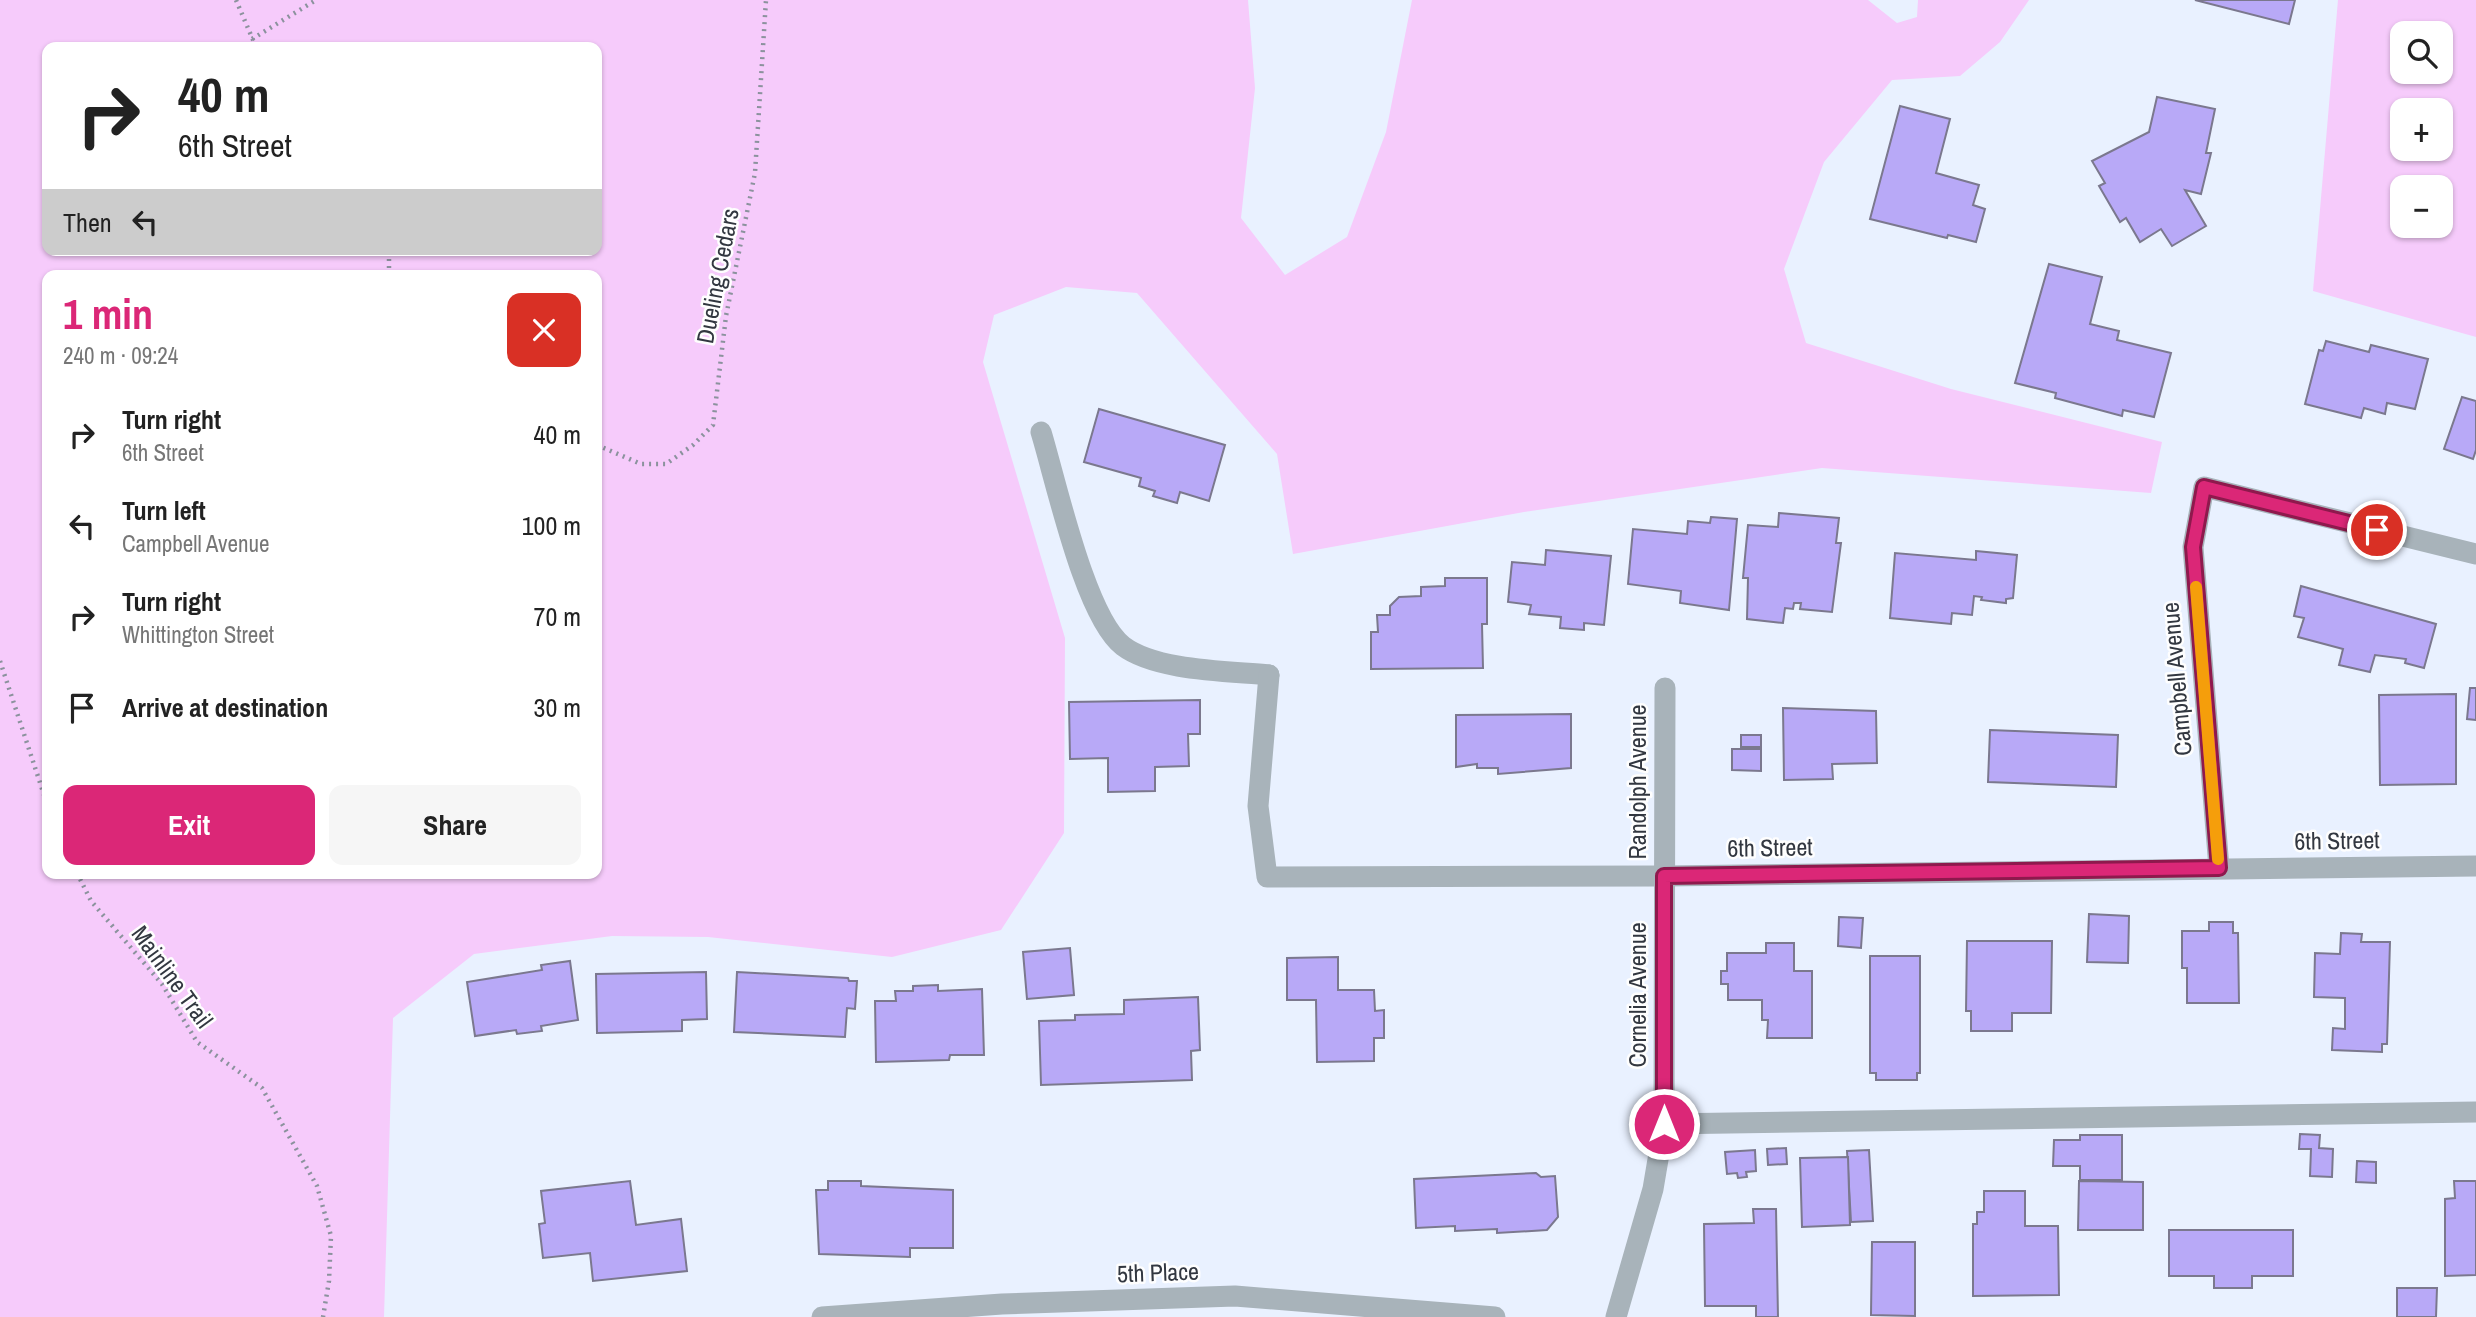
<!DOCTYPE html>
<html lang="en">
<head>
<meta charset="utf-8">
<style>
	:root { --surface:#fff; --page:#f6f6f6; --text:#222; --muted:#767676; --accent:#db2777 }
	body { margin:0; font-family:"Archivo Narrow",sans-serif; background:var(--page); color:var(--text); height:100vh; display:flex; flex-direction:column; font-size:26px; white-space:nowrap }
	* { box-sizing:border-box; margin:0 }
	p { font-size:23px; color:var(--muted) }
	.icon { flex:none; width:38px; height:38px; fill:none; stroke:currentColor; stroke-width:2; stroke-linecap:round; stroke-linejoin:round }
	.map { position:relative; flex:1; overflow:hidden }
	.details { position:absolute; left:42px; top:270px; width:560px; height:609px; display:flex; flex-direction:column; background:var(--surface); border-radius:14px; box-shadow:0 2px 5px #0004 }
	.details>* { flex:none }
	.top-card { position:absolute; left:42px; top:42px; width:560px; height:214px; border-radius:14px; box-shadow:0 2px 5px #0004; background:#fff; color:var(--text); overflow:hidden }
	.tools { position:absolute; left:2390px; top:21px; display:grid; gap:14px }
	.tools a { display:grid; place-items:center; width:63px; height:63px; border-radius:14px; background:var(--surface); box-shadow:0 2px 5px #0004; font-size:35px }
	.pin { position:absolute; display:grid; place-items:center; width:60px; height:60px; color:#fff; margin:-30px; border:4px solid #fff; border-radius:50%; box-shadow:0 2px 7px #0007 }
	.me { position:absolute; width:77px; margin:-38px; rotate:0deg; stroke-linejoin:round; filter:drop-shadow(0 0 5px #0008) }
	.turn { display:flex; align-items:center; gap:24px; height:147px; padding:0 21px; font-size:32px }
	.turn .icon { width:91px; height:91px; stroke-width:2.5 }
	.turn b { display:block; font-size:49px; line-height:60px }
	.then { display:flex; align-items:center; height:66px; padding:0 21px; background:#0003; gap:14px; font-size:26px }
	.round { display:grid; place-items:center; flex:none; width:74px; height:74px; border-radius:14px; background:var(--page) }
	.headline { display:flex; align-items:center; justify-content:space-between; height:119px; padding:0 21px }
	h1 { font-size:42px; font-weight:700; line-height:52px; color:var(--accent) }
	.primary-button { display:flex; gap:14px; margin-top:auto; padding:14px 21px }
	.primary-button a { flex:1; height:80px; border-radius:14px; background:var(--accent); color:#fff; font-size:28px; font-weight:700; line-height:80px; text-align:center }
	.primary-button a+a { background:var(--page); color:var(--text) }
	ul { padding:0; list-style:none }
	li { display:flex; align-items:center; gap:21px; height:91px; padding:0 21px }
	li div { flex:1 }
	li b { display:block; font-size:26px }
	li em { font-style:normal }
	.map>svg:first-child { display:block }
	.green { fill:#f6cbfb; fill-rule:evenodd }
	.building { fill:#b8a9f7; stroke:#7b788e; stroke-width:2 }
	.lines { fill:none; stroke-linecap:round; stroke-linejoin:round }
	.path { stroke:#8b929d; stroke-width:4.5; stroke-dasharray:2 5; stroke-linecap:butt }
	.lane { stroke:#a8b3ba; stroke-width:21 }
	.street { stroke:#a8b3ba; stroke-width:21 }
	.route-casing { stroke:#8e194d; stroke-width:18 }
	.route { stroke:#db2777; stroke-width:12 }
	.slow { stroke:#f59e0b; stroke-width:12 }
	.labels { text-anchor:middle; stroke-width:5; stroke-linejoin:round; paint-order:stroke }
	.street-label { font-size:24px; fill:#323740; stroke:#fefefe }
</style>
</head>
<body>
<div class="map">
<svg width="2476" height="1317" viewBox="0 0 2476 1317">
	<rect width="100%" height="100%" fill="#e9f1ff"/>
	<!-- green -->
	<g class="green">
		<path d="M0,0H1248L1255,88L1241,218L1285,275L1347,237L1386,132L1412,0H1868L1897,23L1917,17L1918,0H2029L2000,42L1960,76L1892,80L1824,162L1784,269L1806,343L1951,389L2162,442L2151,493L1822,468L1524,512L1293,554L1277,454L1137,293L1066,287L994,315L983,362L1065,638L1064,833L1001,930L892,957L708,937L612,936L474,954L393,1018L384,1317H0ZM597,47V250H47V47ZM47,275H597V873H47Z"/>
		<path d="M2338,0H2476V337L2313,291ZM2403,33H2441V72H2403ZM2403,110H2441V149H2403ZM2403,187H2441V226H2403Z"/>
	</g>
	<!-- building -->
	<g class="building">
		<polygon points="2195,0 2295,0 2289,24"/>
		<polygon points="2157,97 2215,109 2206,153 2211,153 2201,194 2185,190 2206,226 2172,246 2161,229 2140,242 2126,218 2120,222 2099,186 2105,183 2092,161 2149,132"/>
		<polygon points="1900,106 1950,119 1936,173 1979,185 1973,205 1985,209 1976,242 1948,235 1947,238 1870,219"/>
		<polygon points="2049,264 2102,277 2090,324 2119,331 2117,340 2171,353 2154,417 2123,410 2122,416 2055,398 2056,393 2015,383"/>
		<polygon points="2326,341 2369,352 2371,345 2428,359 2415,409 2387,403 2385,414 2364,408 2361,418 2305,404 2319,350 2323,351"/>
		<polygon points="2462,397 2476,401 2476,450 2473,459 2444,449"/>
		<polygon points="1099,409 1225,445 1209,501 1180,492 1177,503 1153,496 1155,491 1139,486 1141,478 1084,462"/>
		<polygon points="1779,513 1839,518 1836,543 1841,543 1832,612 1800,609 1801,603 1794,603 1793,609 1785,608 1783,623 1747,619 1748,578 1743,578 1748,525 1778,527"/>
		<polygon points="1711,517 1737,519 1729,610 1680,603 1681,591 1628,584 1633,529 1687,534 1688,521 1710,523"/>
		<polygon points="1546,550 1611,556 1604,625 1584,623 1584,630 1560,628 1561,617 1529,614 1531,605 1508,602 1512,562 1545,565"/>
		<polygon points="1976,551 2017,555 2013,598 2006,599 2006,603 1981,600 1982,597 1974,596 1972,615 1952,613 1951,624 1890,618 1895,553 1976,560"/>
		<polygon points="1445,578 1487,578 1487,624 1482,624 1483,668 1371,669 1371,632 1378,632 1377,615 1390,615 1390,606 1399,597 1421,596 1421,587 1445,586"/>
		<polygon points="2301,586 2436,624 2424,668 2405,663 2406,659 2375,655 2370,672 2339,665 2343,649 2298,637 2304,618 2294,616"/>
		<polygon points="2470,688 2476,688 2476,720 2467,719"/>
		<polygon points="2456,694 2456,784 2380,785 2379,695"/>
		<polygon points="1200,700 1200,734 1188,734 1189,766 1155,767 1155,791 1108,792 1108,758 1070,759 1069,702"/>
		<polygon points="1783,708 1876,711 1877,763 1832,764 1833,779 1784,780"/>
		<polygon points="1571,714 1571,768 1498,774 1498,768 1477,768 1477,764 1456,767 1456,715"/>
		<polygon points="1990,730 2118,735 2116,787 1988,782"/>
		<rect x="1741" y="735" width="20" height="12"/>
		<polygon points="1732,749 1761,749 1761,771 1732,770"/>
		<polygon points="2089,914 2129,916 2128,963 2087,962"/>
		<polygon points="1839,917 1863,918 1861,948 1838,946"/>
		<polygon points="2209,922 2233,922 2233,933 2238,933 2239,1003 2187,1003 2187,968 2182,968 2182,931 2209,931"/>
		<polygon points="2341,933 2362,934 2361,942 2390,942 2387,1044 2382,1044 2382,1052 2332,1050 2333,1028 2345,1029 2345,998 2314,997 2315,953 2340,954"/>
		<polygon points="1967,941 2052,941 2051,1013 2012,1013 2012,1031 1971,1031 1971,1011 1966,1011"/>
		<polygon points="1766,943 1794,943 1794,971 1812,971 1812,1038 1767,1038 1768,1020 1762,1020 1762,1000 1728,1000 1728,984 1721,984 1721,971 1727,971 1727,953 1766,953"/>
		<polygon points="1070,948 1074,995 1027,999 1023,952"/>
		<polygon points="1870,956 1920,956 1920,1073 1917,1073 1917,1080 1876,1080 1876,1073 1870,1073"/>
		<polygon points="1338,957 1338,990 1374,990 1375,1011 1384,1010 1384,1038 1374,1038 1374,1061 1317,1062 1316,1000 1287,1000 1287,958"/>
		<polygon points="570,961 578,1020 541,1026 542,1031 517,1034 516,1030 475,1036 467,982 542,970 541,965"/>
		<polygon points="706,972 707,1019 682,1020 682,1031 597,1033 596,974"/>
		<polygon points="737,972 848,978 849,981 857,981 855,1009 847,1008 845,1037 734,1032"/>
		<polygon points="938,985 938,991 982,989 984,1055 950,1055 949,1060 876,1062 875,1001 896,1001 895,991 913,991 913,986"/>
		<polygon points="1198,997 1200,1050 1191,1051 1192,1080 1041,1085 1039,1021 1075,1020 1075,1015 1124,1014 1124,1000"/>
		<polygon points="2300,1134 2320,1135 2319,1148 2333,1149 2332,1177 2310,1176 2311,1149 2299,1149"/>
		<polygon points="2080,1135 2122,1135 2122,1180 2080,1180 2080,1166 2053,1166 2054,1140 2080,1140"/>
		<polygon points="1786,1148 1787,1164 1768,1165 1767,1149"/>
		<polygon points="1755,1150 1756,1171 1746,1172 1747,1177 1738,1178 1737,1173 1727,1174 1725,1152"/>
		<polygon points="1869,1150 1873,1221 1851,1222 1847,1151"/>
		<polygon points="1848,1157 1850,1225 1802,1227 1800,1158"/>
		<polygon points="2357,1161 2376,1162 2376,1183 2356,1182"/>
		<polygon points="1536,1173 1541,1177 1555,1176 1558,1217 1547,1230 1497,1233 1497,1229 1455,1231 1455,1226 1416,1228 1414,1179"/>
		<polygon points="630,1181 636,1225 681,1219 687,1271 593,1281 590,1253 543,1258 539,1224 545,1223 541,1191"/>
		<polygon points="828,1181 861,1181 861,1186 953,1190 953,1248 910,1248 910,1257 819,1254 816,1190 828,1190"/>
		<polygon points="2079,1181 2143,1182 2143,1230 2078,1230"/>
		<polygon points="2454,1181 2476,1181 2476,1275 2445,1276 2445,1199 2455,1198"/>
		<polygon points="1984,1191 2025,1191 2025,1226 2058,1226 2059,1295 1973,1296 1973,1224 1977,1224 1977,1212 1984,1212"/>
		<polygon points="1753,1209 1776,1209 1778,1317 1756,1317 1756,1306 1705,1306 1704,1224 1754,1223"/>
		<polygon points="2169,1230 2293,1230 2293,1276 2252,1276 2252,1288 2214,1288 2214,1276 2169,1276"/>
		<polygon points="1872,1242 1915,1242 1915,1316 1871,1315"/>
		<polygon points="2397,1288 2437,1288 2436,1317 2397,1317"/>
	</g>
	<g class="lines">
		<!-- path -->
		<g class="path">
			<polyline points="236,0 256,47"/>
			<polyline points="252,39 316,0"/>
			<polyline points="389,275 389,250"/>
			<polyline points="597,445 641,464 666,464 693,445 713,425 726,316 755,173 766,0"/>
			<polyline points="0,661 47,804"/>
			<polyline points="77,873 91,901 162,984 197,1042 262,1088 317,1186 331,1236 329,1281 323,1317"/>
		</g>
		<!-- lane -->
		<g class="lane">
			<path d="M1041,432C1056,481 1085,617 1123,646C1156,671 1228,671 1269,675"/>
			<polyline points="1664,1124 2476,1112"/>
		</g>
		<!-- street -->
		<g class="street">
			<polyline points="1269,675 1258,806 1267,877 1664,876 2476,866"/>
			<polyline points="2219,868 2193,547 2204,487 2476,554"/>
			<polyline points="822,1317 1002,1304 1235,1296 1495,1317"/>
			<polyline points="1616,1317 1653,1189 1664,1124 1665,688"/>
		</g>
	</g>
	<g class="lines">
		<defs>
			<polyline id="route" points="1664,1124 1664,876 2219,868 2193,547 2204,487 2377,530"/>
		</defs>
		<!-- route casing -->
		<use href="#route" class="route-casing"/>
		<!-- route -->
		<use href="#route" class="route"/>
		<!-- slow -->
		<polyline class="slow" points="2196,587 2218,859"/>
	</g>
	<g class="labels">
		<!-- street labels -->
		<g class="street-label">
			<text transform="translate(718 276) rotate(-79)" y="8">Dueling Cedars</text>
			<text transform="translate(2177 679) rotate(-95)" y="8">Campbell Avenue</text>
			<text transform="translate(1638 782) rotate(-90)" y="8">Randolph Avenue</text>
			<text transform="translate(2337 841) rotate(-1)" y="8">6th Street</text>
			<text transform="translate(1770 848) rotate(-1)" y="8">6th Street</text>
			<text transform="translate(172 977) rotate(54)" y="8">Mainline Trail</text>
			<text transform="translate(1638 995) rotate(-90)" y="8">Cornelia Avenue</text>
			<text transform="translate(1158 1273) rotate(-2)" y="8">5th Place</text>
		</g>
	</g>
</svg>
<div class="tools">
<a><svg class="icon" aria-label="search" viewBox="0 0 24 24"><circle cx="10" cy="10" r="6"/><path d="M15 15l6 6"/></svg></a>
<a>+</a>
<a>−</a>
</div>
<div class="pin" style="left:2377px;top:530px;background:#d93025"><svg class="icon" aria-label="arrive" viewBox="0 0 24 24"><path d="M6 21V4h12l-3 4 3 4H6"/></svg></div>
<svg class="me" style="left:1664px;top:1124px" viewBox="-20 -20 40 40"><circle r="17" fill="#db2777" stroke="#fff" stroke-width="3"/><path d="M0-11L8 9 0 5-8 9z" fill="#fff"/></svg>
<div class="top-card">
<div class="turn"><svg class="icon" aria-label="right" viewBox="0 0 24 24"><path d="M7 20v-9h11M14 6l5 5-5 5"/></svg><div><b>40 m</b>6th Street</div></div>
<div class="then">Then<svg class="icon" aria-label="left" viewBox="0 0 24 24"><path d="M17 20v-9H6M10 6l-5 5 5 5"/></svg></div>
</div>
<section class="details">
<div class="headline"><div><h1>1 min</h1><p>240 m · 09:24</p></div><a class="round" style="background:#d93025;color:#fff"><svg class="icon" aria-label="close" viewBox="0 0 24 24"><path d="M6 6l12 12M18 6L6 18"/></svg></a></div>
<ul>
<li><svg class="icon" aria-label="right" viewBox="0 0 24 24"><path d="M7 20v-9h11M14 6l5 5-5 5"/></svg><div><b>Turn right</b><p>6th Street</p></div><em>40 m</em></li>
<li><svg class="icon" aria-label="left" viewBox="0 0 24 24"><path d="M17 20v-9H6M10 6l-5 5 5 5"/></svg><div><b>Turn left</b><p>Campbell Avenue</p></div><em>100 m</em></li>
<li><svg class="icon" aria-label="right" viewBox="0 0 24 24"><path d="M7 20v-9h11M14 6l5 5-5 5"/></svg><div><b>Turn right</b><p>Whittington Street</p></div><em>70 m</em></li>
<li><svg class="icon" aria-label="arrive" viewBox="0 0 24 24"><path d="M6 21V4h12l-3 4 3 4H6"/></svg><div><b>Arrive at destination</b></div><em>30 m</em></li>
</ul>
<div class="primary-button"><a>Exit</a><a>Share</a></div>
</section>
</div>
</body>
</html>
